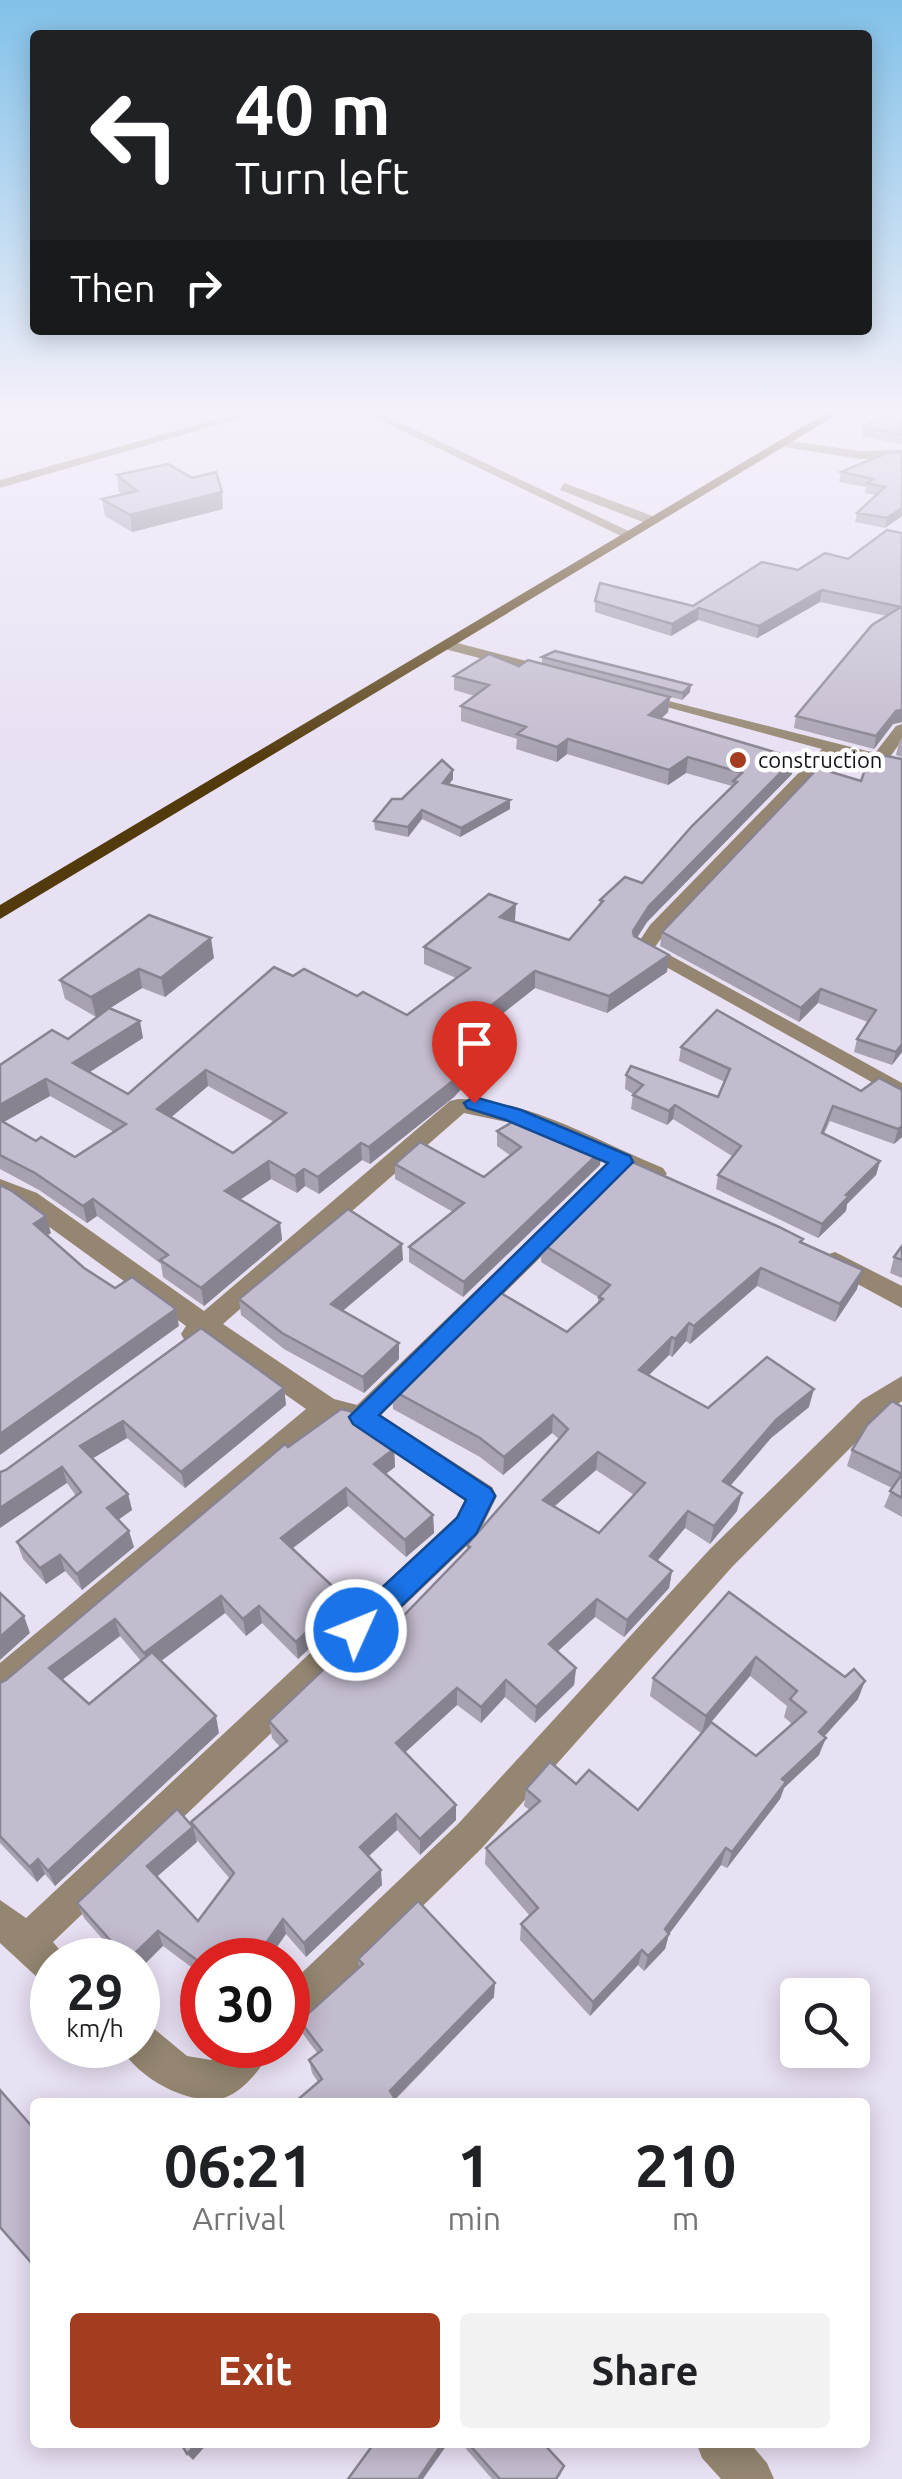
<!DOCTYPE html>
<html lang="en">
<head>
<meta charset="utf-8">
<style>
	:root { --surface:#fff; --page:#f2f2f2; --text:#202124; --muted:#757577; --accent:#a43c1f }
	body { margin:0; font-family:Ubuntu,sans-serif; background:var(--page); color:var(--text); height:100vh; display:flex; flex-direction:column; font-size:38px; white-space:nowrap }
	* { box-sizing:border-box; margin:0 }
	p { font-size:32px; color:var(--muted) }
	.icon { flex:none; width:55px; height:55px; fill:none; stroke:currentColor; stroke-width:2; stroke-linecap:round; stroke-linejoin:round }
	.map { position:relative; flex:1; overflow:hidden }
	.panel { position:absolute; left:30px; top:2098px; width:840px; height:350px; display:flex; flex-direction:column; background:var(--surface); border-radius:10px; box-shadow:0 5px 25px #0003 }
	.panel>* { flex:none }
	.guide { position:absolute; left:30px; top:30px; width:842px; height:305px; border-radius:10px; box-shadow:0 5px 25px #0003; background:#202124; color:#fff; overflow:hidden }
	.fabs { position:absolute; left:780px; top:1978px; display:grid; gap:20px }
	.fabs a { display:grid; place-items:center; width:90px; height:90px; border-radius:10px; background:var(--surface); box-shadow:0 5px 25px #0003; font-size:50px }
	.speed { position:absolute; left:30px; top:1938px; display:flex; gap:20px; font-size:50px; font-weight:700; text-align:center }
	.speed>* { display:grid; place-content:center; width:130px; height:130px; border-radius:50%; background:var(--surface); box-shadow:0 5px 25px #0003; line-height:1 }
	.speed small { font-size:25px; font-weight:400 }
	.speed .limit { border:15px solid #d22; background:#fff; color:#111 }
	.pin { position:absolute; display:grid; place-items:center; width:85px; height:85px; color:#fff; margin:-102px -42px; border-radius:50% 50% 50% 0; rotate:-45deg; box-shadow:0 0 10px #0007 }
	.pin .icon { rotate:45deg }
	.me { position:absolute; width:110px; margin:-55px; rotate:46deg; stroke-linejoin:round; filter:drop-shadow(0 0 8px #0008) }
	.turn { display:flex; align-items:center; gap:35px; height:210px; padding:0 40px; font-size:45px }
	.turn .icon { width:130px; height:130px; stroke-width:2.5 }
	.turn b { display:block; font-size:70px; line-height:85px }
	.then { display:flex; align-items:center; height:95px; padding:0 40px; background:#0003; gap:20px; font-size:38px }
	.eta { display:flex; justify-content:space-evenly; align-items:center; height:170px; text-align:center }
	.eta b { font-size:60px; font-weight:600; line-height:70px }
	.button { display:flex; gap:20px; margin-top:auto; padding:20px 40px }
	.button a { flex:1; height:115px; border-radius:10px; background:var(--accent); color:#fff; font-size:40px; font-weight:600; line-height:115px; text-align:center }
	.button a+a { background:var(--page); color:var(--text) }
	.map>svg:first-child { display:block }
	.lines { fill:none; stroke-linecap:round; stroke-linejoin:round }
	.minor { fill:#948670; fill-rule:evenodd }
	.primary { fill:#533a0c; fill-rule:evenodd }
	.wall { fill:#a8a1b1; fill-rule:evenodd }
	.shaded-wall { fill:#888390 }
	.building { fill:#c3bbce; stroke:#888390; stroke-width:2.5; fill-rule:evenodd }
	.route { fill:#1a73e8; stroke:#114b97; stroke-width:2.5 }
	.poi-dot { fill:#a43c1f; stroke:#fff; stroke-width:4 }
	.labels { text-anchor:middle; stroke-width:9; stroke-linejoin:round; paint-order:stroke }
	.far-poi-label { font-size:22px; fill:#141218; stroke:#fff; text-anchor:start }
</style>
</head>
<body>
<div class="map">
<svg width="902" height="2479" viewBox="0 0 902 2479">
	<rect width="100%" height="100%" fill="#e8e0f3"/>
	<g class="lines">
		<!-- minor -->
		<g class="minor">
			<polygon points="236,414 254,414 0,488 0,480"/>
			<polygon points="367,414 382,414 635,534 623,537"/>
			<polygon points="782,440 861,451 902,450 902,458 861,459 778,446"/>
			<polygon points="564,483 658,518 659,521 648,524 560,490"/>
			<polygon points="446,640 557,669 560,672 552,677 441,648 438,645"/>
			<polygon points="633,692 875,753 896,726 902,724 902,740 890,757 902,760 902,770 837,753 665,933 655,947 902,1083 902,1099 634,949 650,925 822,749 633,698"/>
			<path d="M458,1099C530,1099 598,1142 663,1168L667,1174L655,1182L627,1172L381,1415L492,1487L497,1496L478,1535L53,1942L68,1960H52V1984L39,1979L0,1943V1900L26,1918L456,1517L465,1500L354,1426L331,1420L11,1694L0,1698V1663L306,1409L206,1339L194,1344L185,1341L181,1334L186,1326L19,1205L0,1197V1179L37,1193L204,1311L450,1101ZM464,1113L520,1125L608,1163L357,1405L334,1399L223,1324Z"/>
			<polygon points="835,1252 902,1286 902,1308 826,1267 822,1261 826,1255"/>
			<polygon points="902,1376 902,1401 882,1416 732,1567 482,1848 301,2025 288,2031 288,1986 458,1824 710,1549 862,1400"/>
			<path d="M138,2022L152,2027L187,2056L211,2060L227,2045H273C266,2064 241,2096 219,2099C186,2105 133,2075 120,2045H138Z"/>
			<polygon points="696,2442 749,2442 767,2463 774,2479 721,2479 702,2458"/>
		</g>
		<!-- primary -->
		<polygon class="primary" points="824,414 838,414 0,919 0,905"/>
	</g>
	<!-- wall -->
	<g class="wall">
		<polygon points="902,414 902,445 862,436 864,427"/>
		<polygon points="902,453 902,516 885,528 855,522 857,513 876,495 865,493 866,487 839,482 841,472"/>
		<polygon points="117,475 192,478 223,509 132,532 105,516 102,499 122,494 119,492"/>
		<polygon points="902,533 902,722 893,724 874,749 794,728 796,716 887,616 820,602 757,638 698,620 671,636 595,612 595,601 693,606 798,570 848,559"/>
		<path d="M542,657L690,692L682,700L560,669L670,697L668,712L661,719L792,774L647,922L637,938L667,972L607,1013L535,988L469,1040L485,1046V1063L454,1097L370,1164L362,1160L319,1194L305,1186L297,1193L271,1179L240,1200L280,1223L282,1240L204,1306L163,1277L161,1264L97,1216L87,1223L39,1190L0,1169V1065L68,1039L104,1012L96,1017L65,999L60,980L214,958L165,997L142,988L110,1008L143,1038L90,1072L128,1094L293,976L357,996L407,1015L456,978L424,964V947L515,920L513,922L569,940L599,906L600,900L642,883L732,786L686,773L668,785L567,754L557,762L516,749L517,739L461,721V706L475,696L454,690V676L542,664ZM208,1086L274,1122L233,1153L171,1117ZM50,1096L114,1132L75,1157L36,1141L4,1122Z"/>
		<polygon points="902,738 902,757 896,755 899,742"/>
		<polygon points="453,779 449,784 510,809 460,837 422,819 408,837 375,830 374,821 402,799"/>
		<polygon points="861,781 902,1052 892,1065 854,1052 857,1039 868,1022 818,1003 799,1022 660,946 662,932"/>
		<polygon points="681,1047 861,1091 879,1078 902,1137 894,1144 830,1121 824,1134 880,1161 876,1175 847,1204 846,1211 818,1238 716,1189 718,1175 732,1156 673,1119 667,1125 631,1109 633,1094 625,1089 626,1075 718,1097 725,1082 679,1061"/>
		<polygon points="497,1131 600,1165 463,1297 409,1262 409,1247 453,1212 395,1179 395,1164 484,1177 511,1156 497,1146"/>
		<path d="M803,1239L802,1243L857,1289L835,1322L757,1286L690,1344L686,1341L672,1357L669,1355L649,1375L708,1408L809,1407L771,1438L730,1486L737,1511L710,1544L685,1528L657,1561L672,1571L669,1588L624,1637L595,1617L557,1652L576,1668L574,1685L535,1723L505,1697L481,1723L457,1705L405,1752L456,1820L420,1855L397,1830L369,1856L382,1885L306,1957L286,1934L202,1960V1975L163,1946L138,1960H121L84,1918L77,1903L192,1826L191,1822L280,1747L272,1738L269,1721L380,1640L467,1550V1545L559,1439L552,1433L503,1475L480,1457L393,1409L392,1390L567,1332L598,1304V1297L541,1262L542,1244ZM596,1470L634,1495L599,1533L555,1506ZM196,1839L230,1879L198,1921L157,1876L197,1842Z"/>
		<polygon points="902,1246 902,1278 890,1273 894,1257"/>
		<polygon points="403,1260 342,1311 399,1359 364,1393 284,1349 241,1315 239,1299"/>
		<polygon points="201,1328 284,1388 286,1405 185,1488 127,1438 92,1458 128,1494 132,1510 118,1520 134,1547 82,1590 65,1571 46,1584 23,1559 17,1542 76,1496 67,1483 6,1470"/>
		<polygon points="902,1407 902,1517 884,1507 892,1488 847,1466 852,1450"/>
		<path d="M288,1447L394,1449L395,1467L385,1474L433,1515L434,1533L406,1557L348,1506L292,1549L345,1615L298,1659L262,1623L246,1636L225,1613L161,1661L219,1733L55,1886L45,1874L37,1882L0,1843V1683L6,1680ZM120,1636L141,1661L89,1704L62,1680Z"/>
		<path d="M729,1592L858,1699L824,1736L819,1755L784,1788L780,1799L727,1868L721,1865L669,1934L665,1949L644,1971L638,1965L590,2016L520,1940L521,1924L530,1916L485,1864L486,1848L530,1810L524,1806L526,1789L576,1784L638,1810L701,1733L650,1696L653,1678ZM750,1676L787,1706L784,1717L792,1724L756,1756L711,1722Z"/>
		<polygon points="358,1959 494,1997 396,2099 318,2082 312,2073 309,2060 318,2054 303,2034 300,2021 359,1968"/>
		<polygon points="460,2442 542,2442 561,2474 557,2479 492,2479"/>
	</g>
	<!-- shaded-wall -->
	<g class="shaded-wall">
		<polygon points="222,492 223,509 132,532 130,515"/>
		<polygon points="902,508 902,516 885,528 887,518"/>
		<polygon points="822,590 820,602 757,638 759,626"/>
		<polygon points="699,608 698,620 671,636 672,624"/>
		<polygon points="691,685 690,692 682,700 683,693"/>
		<polygon points="670,697 668,712 648,730 649,715"/>
		<polygon points="902,710 902,722 893,724 874,749 876,736 896,711"/>
		<polygon points="568,739 567,754 557,762 557,747"/>
		<polygon points="688,757 686,773 668,785 669,770"/>
		<polygon points="795,758 792,774 647,922 631,947 633,931 649,906"/>
		<polygon points="453,770 453,779 443,792 443,783"/>
		<polygon points="510,800 510,809 460,837 461,828"/>
		<polygon points="422,810 422,819 408,837 408,827"/>
		<polygon points="516,904 515,920 499,934 500,917"/>
		<polygon points="211,938 214,958 165,997 161,978"/>
		<polygon points="669,955 667,972 607,1013 609,996"/>
		<polygon points="139,969 142,988 96,1017 91,997"/>
		<polygon points="535,971 535,988 454,1052 454,1035"/>
		<polygon points="821,989 818,1003 799,1022 801,1008"/>
		<polygon points="140,1021 143,1038 77,1080 73,1063"/>
		<polygon points="902,1044 902,1052 892,1065 896,1052"/>
		<polygon points="485,1046 485,1063 454,1097 370,1164 369,1147"/>
		<polygon points="206,1070 208,1086 161,1126 157,1109"/>
		<polygon points="46,1079 50,1096 0,1124 0,1105"/>
		<polygon points="675,1105 673,1119 667,1125 669,1111"/>
		<polygon points="902,1126 902,1137 894,1144 898,1129"/>
		<polygon points="361,1143 362,1160 319,1194 318,1177"/>
		<polygon points="602,1150 600,1165 463,1297 464,1282"/>
		<polygon points="269,1161 271,1179 227,1208 225,1191"/>
		<polygon points="880,1161 876,1175 847,1204 846,1211 818,1238 822,1224 846,1195"/>
		<polygon points="304,1169 305,1186 297,1193 295,1176"/>
		<polygon points="93,1199 97,1216 87,1223 83,1206"/>
		<polygon points="46,1216 51,1233 39,1241 34,1224"/>
		<polygon points="280,1223 282,1240 204,1306 201,1288"/>
		<polygon points="402,1244 403,1260 332,1320 331,1304"/>
		<polygon points="761,1268 757,1286 690,1344 694,1326"/>
		<polygon points="863,1270 857,1289 835,1322 840,1304"/>
		<polygon points="176,1309 179,1326 0,1455 0,1434"/>
		<polygon points="689,1323 686,1341 672,1357 675,1339"/>
		<polygon points="672,1337 669,1355 636,1388 639,1370"/>
		<polygon points="399,1343 399,1359 364,1393 363,1377"/>
		<polygon points="284,1388 286,1405 185,1488 181,1472"/>
		<polygon points="814,1389 809,1407 771,1438 719,1499 723,1481 776,1420"/>
		<polygon points="553,1415 552,1433 503,1475 504,1457"/>
		<polygon points="123,1421 127,1438 85,1463 80,1446"/>
		<polygon points="394,1449 395,1467 375,1482 374,1464"/>
		<polygon points="598,1452 596,1470 542,1517 543,1500"/>
		<polygon points="62,1467 67,1483 0,1528 0,1508"/>
		<polygon points="346,1488 348,1506 283,1555 281,1538"/>
		<polygon points="742,1493 737,1511 710,1544 714,1526"/>
		<polygon points="128,1494 132,1510 112,1524 107,1508"/>
		<polygon points="688,1511 685,1528 647,1573 650,1556"/>
		<polygon points="433,1515 434,1533 406,1557 405,1540"/>
		<polygon points="129,1531 134,1547 82,1590 77,1574"/>
		<polygon points="60,1555 65,1571 46,1584 40,1568"/>
		<polygon points="672,1571 669,1588 624,1637 627,1620"/>
		<polygon points="221,1596 225,1613 149,1670 144,1653"/>
		<polygon points="344,1597 345,1615 298,1659 296,1642"/>
		<polygon points="597,1599 595,1617 547,1661 549,1644"/>
		<polygon points="259,1606 262,1623 246,1636 243,1619"/>
		<polygon points="24,1616 30,1633 0,1660 0,1637"/>
		<polygon points="115,1619 120,1636 55,1685 49,1668"/>
		<polygon points="756,1657 750,1676 702,1733 706,1716"/>
		<polygon points="576,1668 574,1685 535,1723 536,1707"/>
		<polygon points="506,1680 505,1697 481,1723 481,1707"/>
		<polygon points="865,1681 858,1699 813,1749 819,1732"/>
		<polygon points="457,1688 457,1705 397,1760 396,1743"/>
		<polygon points="216,1716 219,1733 55,1886 48,1871"/>
		<polygon points="826,1738 819,1755 784,1788 780,1799 727,1868 732,1852 782,1779"/>
		<polygon points="456,1805 456,1820 420,1855 420,1839"/>
		<polygon points="396,1814 397,1830 362,1862 360,1847"/>
		<polygon points="193,1827 197,1842 152,1881 147,1866"/>
		<polygon points="726,1848 721,1865 669,1934 665,1949 644,1971 648,1956 665,1929"/>
		<polygon points="38,1859 45,1874 37,1882 30,1867"/>
		<polygon points="381,1870 382,1885 306,1957 304,1943"/>
		<polygon points="283,1919 286,1934 268,1960 254,1960"/>
		<polygon points="158,1931 163,1946 138,1971 138,1960 129,1960"/>
		<polygon points="642,1950 638,1965 590,2016 593,2002"/>
		<polygon points="495,1983 494,1997 392,2102 390,2091"/>
		<polygon points="198,2442 209,2442 193,2460 187,2454"/>
		<polygon points="443,2442 449,2442 423,2479 418,2479"/>
	</g>
	<!-- building -->
	<g class="building">
		<polygon points="888,414 902,414 902,435 864,427"/>
		<polygon points="887,453 902,453 902,508 887,518 857,513 885,487 867,483 873,479 841,472"/>
		<polygon points="168,464 192,478 216,472 222,492 130,515 102,499 137,491 117,475"/>
		<polygon points="887,530 902,533 902,710 896,711 876,736 796,716 872,625 901,607 822,590 759,626 699,608 672,624 595,601 600,583 693,606 762,562 798,570 825,553 848,559"/>
		<polygon points="555,651 691,685 683,693 542,657"/>
		<path d="M489,654L519,666L528,660L670,697L649,715L795,758L649,906L633,931L634,936L669,955L609,996L535,971L454,1035L485,1046L454,1080L369,1147L361,1143L318,1177L304,1169L295,1176L269,1161L225,1191L280,1223L201,1288L160,1260L168,1255L93,1199L83,1206L35,1173L0,1155V1120L36,1141L41,1137L75,1157L126,1124L46,1079L0,1105V1065L52,1030L68,1039L109,1008L140,1021L73,1063L128,1094L274,967L293,976L304,969L357,996L363,992L407,1015L470,968L424,947L489,894L516,904L500,917L569,940L603,901L600,900L625,877L642,883L692,826L737,782L733,781L742,773L688,757L669,770L568,739L557,747L517,734L526,727L461,706L489,685L454,676ZM206,1070L286,1113L233,1153L157,1109Z"/>
		<polygon points="871,753 902,759 902,1044 896,1052 857,1039 876,1010 821,989 801,1008 662,932 818,768 861,781"/>
		<polygon points="442,760 453,770 443,783 510,800 461,828 422,810 408,827 374,821 392,799 402,799"/>
		<polygon points="149,915 211,938 161,978 139,969 91,997 60,980"/>
		<polygon points="717,1010 861,1091 879,1078 902,1090 902,1126 898,1129 833,1106 822,1133 880,1161 846,1195 849,1196 822,1224 718,1175 741,1146 675,1105 669,1111 633,1095 643,1085 626,1075 631,1066 718,1097 730,1069 681,1047"/>
		<polygon points="523,1116 602,1150 464,1282 409,1247 464,1203 395,1164 420,1142 484,1177 521,1147 497,1131"/>
		<path d="M628,1160L779,1227L803,1239L800,1242L863,1270L840,1304L761,1268L694,1326L689,1323L675,1339L672,1337L639,1370L708,1408L767,1357L814,1389L776,1420L723,1481L742,1493L714,1526L688,1511L650,1556L672,1571L627,1620L597,1599L549,1644L576,1668L536,1707L506,1680L481,1707L457,1688L396,1743L456,1805L420,1839L396,1814L360,1847L381,1870L304,1943L283,1919L254,1960H202V1964L158,1931L128,1960L77,1903L177,1809L193,1827L147,1866L198,1921L234,1873L191,1822L287,1741L269,1721L367,1628L380,1640L470,1547L467,1545L568,1429L553,1415L504,1457L480,1438L392,1390L499,1292L567,1332L603,1299L599,1297L610,1285L542,1244ZM598,1452L645,1483L599,1533L543,1500Z"/>
		<polygon points="0,1185 12,1191 46,1216 34,1224 84,1268 115,1288 132,1277 176,1309 0,1434"/>
		<polygon points="348,1209 402,1244 331,1304 399,1343 363,1377 282,1333 239,1299"/>
		<polygon points="902,1246 902,1260 894,1257"/>
		<polygon points="201,1328 284,1388 181,1472 123,1421 80,1446 128,1494 107,1508 129,1531 77,1574 60,1555 40,1568 17,1542 81,1492 62,1467 0,1508 0,1472 6,1470"/>
		<polygon points="892,1401 902,1407 902,1498 890,1491 902,1474 852,1450 867,1425"/>
		<polygon points="341,1409 350,1411 394,1449 374,1464 433,1515 405,1540 346,1488 281,1538 344,1597 296,1642 259,1606 243,1619 221,1596 144,1653 115,1619 49,1668 89,1704 152,1652 216,1716 48,1871 38,1859 30,1867 0,1836 0,1683 6,1680 285,1444 288,1447"/>
		<polygon points="729,1592 845,1677 854,1669 865,1681 819,1732 826,1738 782,1779 786,1782 732,1852 726,1848 665,1929 669,1934 648,1956 642,1950 593,2002 521,1924 538,1908 486,1848 540,1801 526,1789 550,1762 576,1784 589,1770 638,1810 711,1722 756,1756 806,1712 790,1699 797,1691 756,1657 706,1716 653,1678"/>
		<polygon points="0,1593 24,1616 0,1637"/>
		<polygon points="418,1901 495,1983 390,2091 396,2100 393,2102 295,2102 322,2079 309,2060 322,2050 300,2021 363,1964 358,1959"/>
		<polygon points="0,2090 35,2130 35,2267 0,2227"/>
		<polygon points="180,2442 198,2442 187,2454"/>
		<polygon points="375,2442 443,2442 418,2479 348,2479"/>
		<polygon points="467,2442 542,2442 564,2466 556,2479 500,2479"/>
	</g>
	<!-- sky -->
	<linearGradient id="sky" x2="0" y2="1"><stop stop-color="#82c1e9"/><stop offset="0.54" stop-color="#f5f1fa"/><stop offset="1" stop-color="#f5f1fa" stop-opacity="0"/></linearGradient>
	<rect width="902" height="761" fill="url(#sky)"/>
	<!-- route -->
	<polygon class="route" points="474,1097 521,1110 630,1156 633,1162 379,1415 491,1489 495,1496 476,1534 367,1639 356,1643 346,1639 342,1630 346,1621 457,1518 466,1500 353,1424 349,1417 608,1163 506,1120 467,1108 464,1103"/>
	<!-- markers -->
	<circle class="poi-dot" cx="738" cy="760" r="10"/>
	<g class="labels">
		<!-- far-poi labels -->
		<g class="far-poi-label">
			<text x="758" y="768">construction</text>
		</g>
	</g>
</svg>
<div class="fabs">
<a><svg class="icon" aria-label="search" viewBox="0 0 24 24"><circle cx="10" cy="10" r="6"/><path d="M15 15l6 6"/></svg></a>
</div>
<div class="speed"><div>29<small>km/h</small></div><div class="limit">30</div></div>
<div class="pin" style="left:474px;top:1103px;background:#d93025"><svg class="icon" aria-label="arrive" viewBox="0 0 24 24"><path d="M6 21V4h12l-3 4 3 4H6"/></svg></div>
<svg class="me" style="left:356px;top:1630px" viewBox="-20 -20 40 40"><circle r="17" fill="#1a73e8" stroke="#fff" stroke-width="3"/><path d="M0-11L8 9 0 5-8 9z" fill="#fff"/></svg>
<div class="guide">
<div class="turn"><svg class="icon" aria-label="left" viewBox="0 0 24 24"><path d="M17 20v-9H6M10 6l-5 5 5 5"/></svg><div><b>40 m</b>Turn left</div></div>
<div class="then">Then<svg class="icon" aria-label="right" viewBox="0 0 24 24"><path d="M7 20v-9h11M14 6l5 5-5 5"/></svg></div>
</div>
<section class="panel">
<div class="eta">
<div><b>06:21</b><p>Arrival</p></div>
<div><b>1</b><p>min</p></div>
<div><b>210</b><p>m</p></div>
</div>
<div class="button"><a>Exit</a><a>Share</a></div>
</section>
</div>
</body>
</html>
